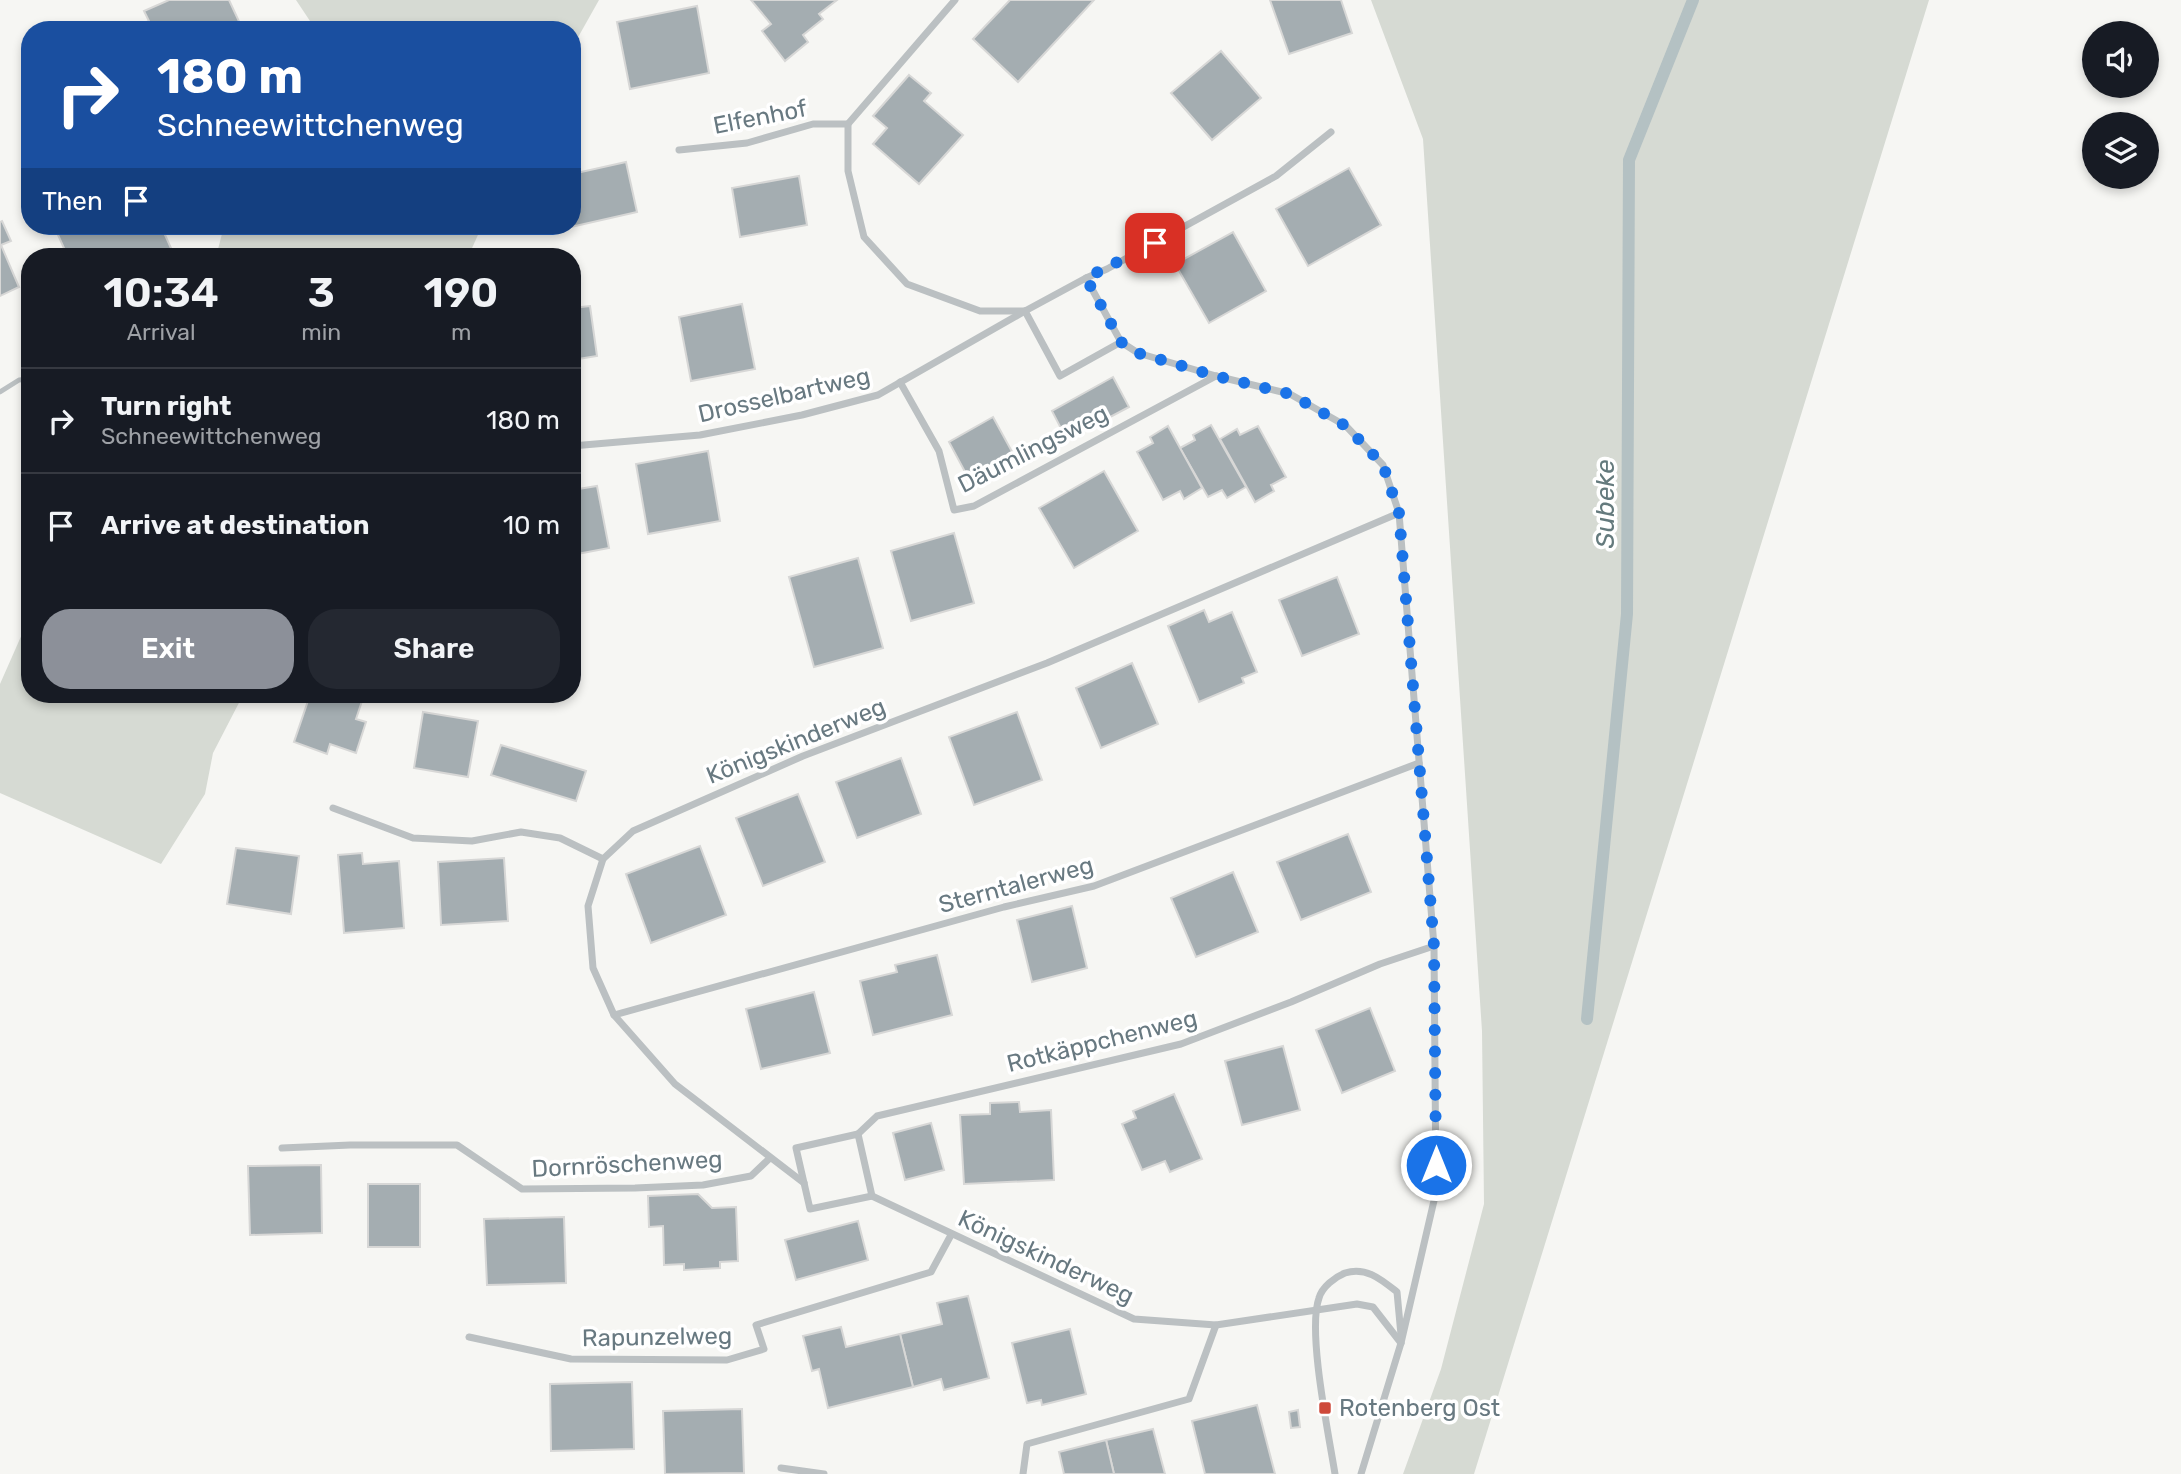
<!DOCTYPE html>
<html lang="en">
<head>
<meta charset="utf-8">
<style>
	:root { --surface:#171b24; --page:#242831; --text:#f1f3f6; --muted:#9ea1a6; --line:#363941; --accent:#8c9099 }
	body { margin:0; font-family:Rubik,sans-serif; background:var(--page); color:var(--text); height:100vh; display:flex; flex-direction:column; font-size:26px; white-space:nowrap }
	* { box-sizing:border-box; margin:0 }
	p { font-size:23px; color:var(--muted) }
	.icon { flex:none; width:38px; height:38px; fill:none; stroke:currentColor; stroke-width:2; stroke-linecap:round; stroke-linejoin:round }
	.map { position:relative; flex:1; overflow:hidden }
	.drawer { position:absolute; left:21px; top:248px; width:560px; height:455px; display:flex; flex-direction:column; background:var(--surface); border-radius:28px; box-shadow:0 4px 10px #0003 }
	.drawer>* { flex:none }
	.guide { position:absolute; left:21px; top:21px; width:560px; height:214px; border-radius:28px; box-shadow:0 4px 10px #0003; background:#1a4fa0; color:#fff; overflow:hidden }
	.tools { position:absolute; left:2082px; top:21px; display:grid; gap:14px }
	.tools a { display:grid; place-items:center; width:77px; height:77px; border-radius:50%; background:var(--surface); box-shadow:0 4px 10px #0003; font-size:35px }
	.pin { position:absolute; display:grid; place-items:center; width:60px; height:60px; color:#fff; margin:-30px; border-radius:14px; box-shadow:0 4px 10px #0006 }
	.me { position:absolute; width:77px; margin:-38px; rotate:0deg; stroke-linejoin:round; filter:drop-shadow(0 0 5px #0008) }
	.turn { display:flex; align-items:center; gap:24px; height:147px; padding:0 21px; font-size:32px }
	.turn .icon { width:91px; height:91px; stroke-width:2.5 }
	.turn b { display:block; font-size:49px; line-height:60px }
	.then { display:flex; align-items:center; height:66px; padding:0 21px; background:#0003; gap:14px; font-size:26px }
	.eta { display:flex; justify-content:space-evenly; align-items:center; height:119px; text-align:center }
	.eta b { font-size:42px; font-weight:600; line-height:49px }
	.button { display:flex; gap:14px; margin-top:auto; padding:14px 21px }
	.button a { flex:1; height:80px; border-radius:28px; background:var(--accent); color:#fff; font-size:28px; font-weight:600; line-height:80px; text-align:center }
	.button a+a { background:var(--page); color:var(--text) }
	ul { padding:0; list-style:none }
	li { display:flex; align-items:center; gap:21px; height:105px; padding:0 21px; border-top:2px solid var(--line) }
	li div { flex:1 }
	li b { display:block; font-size:26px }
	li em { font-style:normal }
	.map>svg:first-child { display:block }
	.green { fill:#d6dad3 }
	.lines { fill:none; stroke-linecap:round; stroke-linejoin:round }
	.stream { stroke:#b4c1c3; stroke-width:12 }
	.building { fill:#a4adb1; stroke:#d7d7d6; stroke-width:2 }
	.lane { stroke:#bbc0c2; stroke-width:5 }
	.street { stroke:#bbc0c2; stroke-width:7 }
	.route { stroke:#1a73e8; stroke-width:12; stroke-dasharray:0 21.6 }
	.poi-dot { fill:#ce493a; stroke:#fff; stroke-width:2.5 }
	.labels { text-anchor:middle; stroke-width:7; stroke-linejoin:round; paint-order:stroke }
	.street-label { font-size:24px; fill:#687981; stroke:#fff }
	.poi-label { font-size:24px; fill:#687981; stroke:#fff; text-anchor:start }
	.water-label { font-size:26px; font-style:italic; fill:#647a7d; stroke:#fff }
</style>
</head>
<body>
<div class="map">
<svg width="2181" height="1474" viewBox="0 0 2181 1474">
	<rect width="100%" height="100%" fill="#f6f6f3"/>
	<!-- green -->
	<g class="green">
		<polygon points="296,0 599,0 572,48 572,30 316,30"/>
		<polygon points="1371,0 1929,0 1474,1474 1403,1474 1441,1369 1484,1204 1482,1031 1423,139"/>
		<polygon points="224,226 482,226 468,257 216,257"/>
		<polygon points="30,616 30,695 243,695 213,753 205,794 161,864 0,793 0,684"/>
	</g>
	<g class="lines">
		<!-- stream -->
		<polyline class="stream" points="1587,1019 1627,614 1629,160 1693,0"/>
	</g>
	<!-- building -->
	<g class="building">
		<polygon points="169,0 229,0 243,30 128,30 149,21 144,11"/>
		<polygon points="751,0 837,0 819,14 823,19 803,35 808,42 785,61 762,31 771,24"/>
		<polygon points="1010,0 1094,0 1018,82 973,39"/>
		<polygon points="1270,0 1341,0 1352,33 1289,54"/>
		<polygon points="697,6 709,73 630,89 617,22"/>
		<polygon points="1221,51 1261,98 1212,140 1171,93"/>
		<polygon points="909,75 931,93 924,101 963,135 919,184 873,144 887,128 873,116"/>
		<polygon points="626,162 637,212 571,227 572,174"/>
		<polygon points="1349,168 1381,225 1308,266 1276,209"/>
		<polygon points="799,176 807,225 740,237 732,188"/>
		<polygon points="2,221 11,241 1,245 19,287 0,296 0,222"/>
		<polygon points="54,226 161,226 175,257 121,257 119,252 108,257 68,257"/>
		<polygon points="1233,232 1266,291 1209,323 1175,264"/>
		<polygon points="742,304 755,369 691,381 679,317"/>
		<polygon points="590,306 597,356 572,360 572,308"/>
		<polygon points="1113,377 1129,407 1067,440 1052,411"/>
		<polygon points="993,417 1016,459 971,483 949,442"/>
		<polygon points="1211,425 1246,487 1227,498 1222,490 1208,497 1180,448 1195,440 1193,435"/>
		<polygon points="1168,426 1202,488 1184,499 1180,491 1163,500 1137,452 1153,443 1150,437"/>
		<polygon points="1258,426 1286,477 1271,485 1274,491 1255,502 1220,439 1237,429 1240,435"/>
		<polygon points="708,451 720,521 648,534 636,464"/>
		<polygon points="1104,471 1138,531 1074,568 1039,508"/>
		<polygon points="597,486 609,548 572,555 572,490"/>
		<polygon points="954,533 974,603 911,621 891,551"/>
		<polygon points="858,558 883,648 814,667 789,577"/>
		<polygon points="1337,577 1359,634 1302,656 1279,600"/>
		<polygon points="1204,610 1209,622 1232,612 1257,672 1242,678 1244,683 1199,702 1168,626"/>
		<polygon points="1132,663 1158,724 1101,748 1076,688"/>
		<polygon points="310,695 364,695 356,719 366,722 356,753 330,744 327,754 294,742"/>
		<polygon points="423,712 478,721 468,777 414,768"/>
		<polygon points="1017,712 1042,780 974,805 949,737"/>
		<polygon points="501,745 586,771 576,801 491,775"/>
		<polygon points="901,758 921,814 857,838 836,782"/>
		<polygon points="798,794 825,862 763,886 736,818"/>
		<polygon points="1348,834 1371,892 1301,920 1277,862"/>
		<polygon points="700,846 726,915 651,943 626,874"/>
		<polygon points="236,848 299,856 291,914 227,904"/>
		<polygon points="362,853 363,864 399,861 404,928 344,933 338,855"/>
		<polygon points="504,858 508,921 441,925 438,862"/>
		<polygon points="1233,872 1258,932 1196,957 1171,898"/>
		<polygon points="1072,906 1087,968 1032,982 1017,920"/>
		<polygon points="937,955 952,1015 873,1035 860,981 897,972 895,965"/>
		<polygon points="814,992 830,1053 761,1069 746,1009"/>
		<polygon points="1370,1008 1395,1071 1342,1093 1316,1030"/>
		<polygon points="1283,1046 1300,1110 1242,1125 1225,1061"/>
		<polygon points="1174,1094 1202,1159 1170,1172 1165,1161 1142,1170 1122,1124 1136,1118 1133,1111"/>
		<polygon points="1019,1102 1020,1112 1051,1110 1054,1180 964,1184 960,1115 990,1114 990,1103"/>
		<polygon points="931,1123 944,1170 905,1180 893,1133"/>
		<polygon points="321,1165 322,1233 250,1235 248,1166"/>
		<rect x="368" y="1184" width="52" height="63"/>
		<polygon points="698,1194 712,1208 736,1207 738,1261 720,1262 720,1268 684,1270 684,1264 664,1265 663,1226 649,1227 648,1196"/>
		<polygon points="564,1217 566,1283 487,1285 484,1219"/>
		<polygon points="858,1221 868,1260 796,1280 785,1240"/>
		<polygon points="968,1296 989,1378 944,1390 941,1379 913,1387 900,1334 942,1324 937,1303"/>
		<polygon points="841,1327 846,1347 900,1334 913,1387 828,1408 819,1369 812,1371 803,1336"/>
		<polygon points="1070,1329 1086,1394 1042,1405 1041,1400 1027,1403 1012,1343"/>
		<polygon points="632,1382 634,1449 551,1451 550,1384"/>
		<polygon points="1257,1405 1275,1474 1205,1474 1192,1421"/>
		<polygon points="742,1409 744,1473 665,1474 663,1411"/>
		<polygon points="1298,1410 1300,1427 1291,1428 1289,1412"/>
		<polygon points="1153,1429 1165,1474 1114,1474 1106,1440"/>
		<polygon points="1106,1440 1114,1474 1064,1474 1059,1452"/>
	</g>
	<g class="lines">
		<!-- lane -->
		<polyline class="lane" points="0,392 19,380 30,379"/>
		<!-- street -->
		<g class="street">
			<polyline points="955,0 848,124 848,171 864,237 907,284 980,311 1024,311"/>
			<polyline points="679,150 747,143 813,124 848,124"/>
			<polyline points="1086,278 1107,269 1276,176 1331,132"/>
			<polyline points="1121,342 1060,376 1025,311 1086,278 1121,342 1138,353 1216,376 1290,394 1346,426 1383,465 1399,513 1434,946 1436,1192 1401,1343 1361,1474"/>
			<polyline points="900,382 939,451 954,510 974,506 1216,376"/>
			<polyline points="572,446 700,435 802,415 878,395 1025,311"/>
			<polyline points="333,808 413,838 472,841 521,832 560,838 603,859"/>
			<polyline points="614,1015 1004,907 1094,886 1419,763"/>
			<polyline points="858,1134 877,1116 1181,1044 1291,1002 1380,964 1434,946"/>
			<polygon points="858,1134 872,1196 810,1209 796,1148"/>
			<polyline points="282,1148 350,1145 457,1145 522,1189 635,1188 703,1185 751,1176 770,1158"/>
			<polyline points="804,1183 675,1084 614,1015 593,968 588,906 603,859 633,831 803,756 1047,663 1399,513"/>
			<polyline points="872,1196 1134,1319 1216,1325 1357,1304 1373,1307 1401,1343"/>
			<polyline points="469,1337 571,1359 727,1360 764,1349 756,1325 931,1272 951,1235"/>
			<polyline points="781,1468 824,1474"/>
			<polyline points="1023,1474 1027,1444 1189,1399 1216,1325"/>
			<path d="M1335,1474C1329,1436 1307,1331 1319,1298C1322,1287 1335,1277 1345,1273C1366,1266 1382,1280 1397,1292L1401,1335"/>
		</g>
	</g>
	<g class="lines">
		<!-- route -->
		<polyline class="route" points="1155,243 1086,278 1121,342 1138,353 1216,376 1290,394 1346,426 1383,465 1399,513 1434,946 1436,1165"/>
	</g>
	<!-- markers -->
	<rect class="poi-dot" x="1318" y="1401" width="14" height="14" rx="3.5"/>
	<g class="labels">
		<!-- street labels -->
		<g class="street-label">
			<text transform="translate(760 117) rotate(-11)" y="8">Elfenhof</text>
			<text transform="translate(784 395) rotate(-13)" y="8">Drosselbartweg</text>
			<text transform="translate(1033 449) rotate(-27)" y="8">Däumlingsweg</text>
			<text transform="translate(796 741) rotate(-22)" y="8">Königskinderweg</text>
			<text transform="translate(1016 885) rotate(-15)" y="8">Sterntalerweg</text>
			<text transform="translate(1102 1041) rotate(-14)" y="8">Rotkäppchenweg</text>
			<text transform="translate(627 1164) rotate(-3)" y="8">Dornröschenweg</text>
			<text transform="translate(1046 1257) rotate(25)" y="8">Königskinderweg</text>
			<text transform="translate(657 1337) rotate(-1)" y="8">Rapunzelweg</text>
		</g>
		<!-- poi labels -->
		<g class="poi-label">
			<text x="1339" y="1416">Rotenberg Ost</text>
		</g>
		<!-- water labels -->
		<g class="water-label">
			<text transform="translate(1605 504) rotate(-90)" y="9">Subeke</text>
		</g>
	</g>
</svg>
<div class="tools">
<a><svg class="icon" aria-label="sound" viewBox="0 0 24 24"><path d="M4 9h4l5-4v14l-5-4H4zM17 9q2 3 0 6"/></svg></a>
<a><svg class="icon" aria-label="layers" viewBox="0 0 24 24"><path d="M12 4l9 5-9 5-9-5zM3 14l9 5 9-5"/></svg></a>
</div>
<div class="pin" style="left:1155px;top:243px;background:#d93025"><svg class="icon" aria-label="arrive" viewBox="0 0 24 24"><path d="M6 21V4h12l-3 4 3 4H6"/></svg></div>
<svg class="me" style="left:1436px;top:1165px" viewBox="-20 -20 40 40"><circle r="17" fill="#1a73e8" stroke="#fff" stroke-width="3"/><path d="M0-11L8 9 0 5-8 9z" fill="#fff"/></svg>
<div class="guide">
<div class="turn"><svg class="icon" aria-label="right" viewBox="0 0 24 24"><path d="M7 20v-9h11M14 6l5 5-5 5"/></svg><div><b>180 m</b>Schneewittchenweg</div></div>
<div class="then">Then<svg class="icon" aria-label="arrive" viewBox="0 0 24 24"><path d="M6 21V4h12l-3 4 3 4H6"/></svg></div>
</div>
<section class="drawer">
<div class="eta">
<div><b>10:34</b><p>Arrival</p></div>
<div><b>3</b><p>min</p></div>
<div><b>190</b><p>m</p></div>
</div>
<ul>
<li><svg class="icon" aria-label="right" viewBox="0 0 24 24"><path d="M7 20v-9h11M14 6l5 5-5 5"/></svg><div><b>Turn right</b><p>Schneewittchenweg</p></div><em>180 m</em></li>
<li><svg class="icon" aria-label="arrive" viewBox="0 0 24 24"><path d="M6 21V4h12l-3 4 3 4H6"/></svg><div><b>Arrive at destination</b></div><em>10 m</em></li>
</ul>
<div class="button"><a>Exit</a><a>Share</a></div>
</section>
</div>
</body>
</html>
